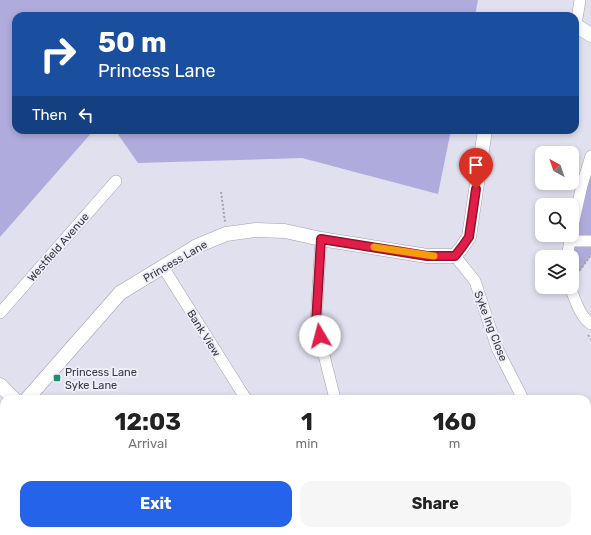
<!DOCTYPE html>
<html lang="en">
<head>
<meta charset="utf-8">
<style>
	:root { --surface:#fff; --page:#f6f6f6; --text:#222; --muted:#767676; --accent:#2563eb }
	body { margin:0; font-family:Rubik,sans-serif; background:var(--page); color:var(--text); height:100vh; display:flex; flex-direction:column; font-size:15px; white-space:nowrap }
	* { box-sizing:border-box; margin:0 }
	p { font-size:13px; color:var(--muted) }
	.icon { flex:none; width:22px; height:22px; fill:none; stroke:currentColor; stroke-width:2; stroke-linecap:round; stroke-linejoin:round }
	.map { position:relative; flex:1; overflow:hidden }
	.details { position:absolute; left:0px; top:395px; width:591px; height:140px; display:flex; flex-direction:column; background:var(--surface); border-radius:12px 12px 0 0; box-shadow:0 2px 6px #0003 }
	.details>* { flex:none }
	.hud { position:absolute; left:12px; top:12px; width:567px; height:122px; border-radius:12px; box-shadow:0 2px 6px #0003; background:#1a4fa0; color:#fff; overflow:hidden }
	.needle { width:26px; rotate:320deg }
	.controls { position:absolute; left:535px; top:146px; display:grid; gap:8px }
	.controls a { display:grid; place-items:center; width:44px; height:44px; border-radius:8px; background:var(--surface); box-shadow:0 2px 6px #0003; font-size:20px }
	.pin { position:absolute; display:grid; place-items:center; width:34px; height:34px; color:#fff; margin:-41px -17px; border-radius:50% 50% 50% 0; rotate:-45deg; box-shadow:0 0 4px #0007 }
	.pin .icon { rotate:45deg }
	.me { position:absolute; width:44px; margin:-22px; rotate:352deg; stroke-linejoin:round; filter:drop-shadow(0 0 3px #0008) }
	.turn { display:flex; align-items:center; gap:14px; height:84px; padding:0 20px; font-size:18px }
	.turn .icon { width:52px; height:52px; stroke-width:2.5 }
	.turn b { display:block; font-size:28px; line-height:34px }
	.then { display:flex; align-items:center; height:38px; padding:0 20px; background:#0003; gap:8px; font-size:15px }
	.eta { display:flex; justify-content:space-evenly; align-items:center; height:68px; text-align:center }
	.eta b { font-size:24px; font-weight:700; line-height:28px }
	.button { display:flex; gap:8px; margin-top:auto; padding:8px 20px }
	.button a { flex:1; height:46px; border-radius:12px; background:var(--accent); color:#fff; font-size:16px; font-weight:700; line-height:46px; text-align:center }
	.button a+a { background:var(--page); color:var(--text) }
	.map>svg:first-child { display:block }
	.green { fill:#afacdd }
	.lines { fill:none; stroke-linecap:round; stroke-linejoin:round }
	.minor-casing { stroke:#a2a1ae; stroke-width:12 }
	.tertiary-casing { stroke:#a2a1ae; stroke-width:15 }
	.path { stroke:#a3a3ad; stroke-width:2; stroke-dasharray:2 2; stroke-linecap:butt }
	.minor { stroke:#fff; stroke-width:11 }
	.tertiary { stroke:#fff; stroke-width:14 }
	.route-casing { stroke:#92132f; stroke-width:10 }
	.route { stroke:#e11d48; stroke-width:7 }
	.slow { stroke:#f59e0b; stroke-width:7 }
	.poi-dot { fill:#228e6d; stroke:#eeedfb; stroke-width:1.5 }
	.labels { text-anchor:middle; stroke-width:4; stroke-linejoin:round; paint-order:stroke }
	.street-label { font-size:11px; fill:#37373c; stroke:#eeedfb }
	.poi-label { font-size:11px; fill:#37373c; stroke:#eeedfb; text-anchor:start }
</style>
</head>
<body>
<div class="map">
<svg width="591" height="535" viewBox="0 0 591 535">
	<rect width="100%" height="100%" fill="#e0e0ee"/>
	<!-- green -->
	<g class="green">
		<polygon points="0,0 478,0 475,16 16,16 16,130 94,130 0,237"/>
		<polygon points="115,130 451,130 438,194 302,158 138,163"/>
		<polygon points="591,156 591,255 572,282 572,257 570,241"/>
	</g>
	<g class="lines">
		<defs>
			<g id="minor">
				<polyline points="576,25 580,0"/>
				<polyline points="572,230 582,185 591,156"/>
				<polyline points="321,239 316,323 335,399"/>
				<polyline points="570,241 591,241"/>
				<polyline points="455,256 475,281 497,348 523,399"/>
				<polyline points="567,257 571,235"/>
				<polyline points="163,267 246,399"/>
				<path d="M570,287C575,299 580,317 591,324"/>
				<polyline points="0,313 116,181"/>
				<polyline points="0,449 4,444"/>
				<polyline points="298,531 300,535"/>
				<polyline points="398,531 400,535"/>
				<polyline points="88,535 93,531"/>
			</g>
			<g id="tertiary">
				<polyline points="575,25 591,35"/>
				<polyline points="0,385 14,399"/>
				<polyline points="27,399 120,293 197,246 226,234 256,230 285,231 321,239 427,256 455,256 462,247 469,237 485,130"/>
				<polyline points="120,531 123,535"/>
			</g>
		</defs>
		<!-- minor casing -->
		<use href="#minor" class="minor-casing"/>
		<!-- tertiary casing -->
		<use href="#tertiary" class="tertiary-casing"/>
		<!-- path -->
		<g class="path">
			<polyline points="221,192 225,222"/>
			<polyline points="575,277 591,255"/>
			<polyline points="588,335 591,339"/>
			<polyline points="587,488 591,489"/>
			<polyline points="468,535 475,531"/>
		</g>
		<!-- minor -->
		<use href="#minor" class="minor"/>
		<!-- tertiary -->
		<use href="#tertiary" class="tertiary"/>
	</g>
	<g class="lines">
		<defs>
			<polyline id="route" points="320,336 316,323 321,239 427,256 455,256 462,247 469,237 476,189"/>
		</defs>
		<!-- route casing -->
		<use href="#route" class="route-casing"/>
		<!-- route -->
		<use href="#route" class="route"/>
		<!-- slow -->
		<polyline class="slow" points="374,247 434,256"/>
	</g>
	<!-- markers -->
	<rect class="poi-dot" x="53" y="374" width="8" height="8" rx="2"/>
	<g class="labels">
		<!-- street labels -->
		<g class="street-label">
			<text transform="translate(58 247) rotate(-49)" y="4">Westfield Avenue</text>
			<text transform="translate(175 261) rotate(-30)" y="4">Princess Lane</text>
			<text transform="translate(491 326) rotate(69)" y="4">Syke Ing Close</text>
			<text transform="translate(204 333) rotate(58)" y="4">Bank View</text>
		</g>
		<!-- poi labels -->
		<g class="poi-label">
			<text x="65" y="376">Princess Lane<tspan x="65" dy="13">Syke Lane</tspan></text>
		</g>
	</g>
</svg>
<div class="controls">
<a><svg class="needle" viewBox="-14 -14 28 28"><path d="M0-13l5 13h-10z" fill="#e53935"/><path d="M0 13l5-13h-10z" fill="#767676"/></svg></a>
<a><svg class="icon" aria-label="search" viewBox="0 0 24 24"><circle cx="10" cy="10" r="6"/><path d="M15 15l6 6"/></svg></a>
<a><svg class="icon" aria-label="layers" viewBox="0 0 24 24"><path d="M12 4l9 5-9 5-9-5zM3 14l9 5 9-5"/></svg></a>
</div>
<div class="pin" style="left:476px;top:189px;background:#d93025"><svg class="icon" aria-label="arrive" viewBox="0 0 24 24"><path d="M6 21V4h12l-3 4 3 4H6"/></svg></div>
<svg class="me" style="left:320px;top:336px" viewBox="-20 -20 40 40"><circle r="19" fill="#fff"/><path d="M0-13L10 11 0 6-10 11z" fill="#e11d48"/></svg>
<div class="hud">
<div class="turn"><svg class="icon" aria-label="right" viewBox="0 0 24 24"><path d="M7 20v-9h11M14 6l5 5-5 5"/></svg><div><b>50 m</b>Princess Lane</div></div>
<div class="then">Then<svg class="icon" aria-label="left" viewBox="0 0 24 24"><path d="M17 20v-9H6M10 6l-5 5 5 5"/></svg></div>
</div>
<section class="details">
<div class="eta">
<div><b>12:03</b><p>Arrival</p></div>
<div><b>1</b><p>min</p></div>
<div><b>160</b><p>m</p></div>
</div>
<div class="button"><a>Exit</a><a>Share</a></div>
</section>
</div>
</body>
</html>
